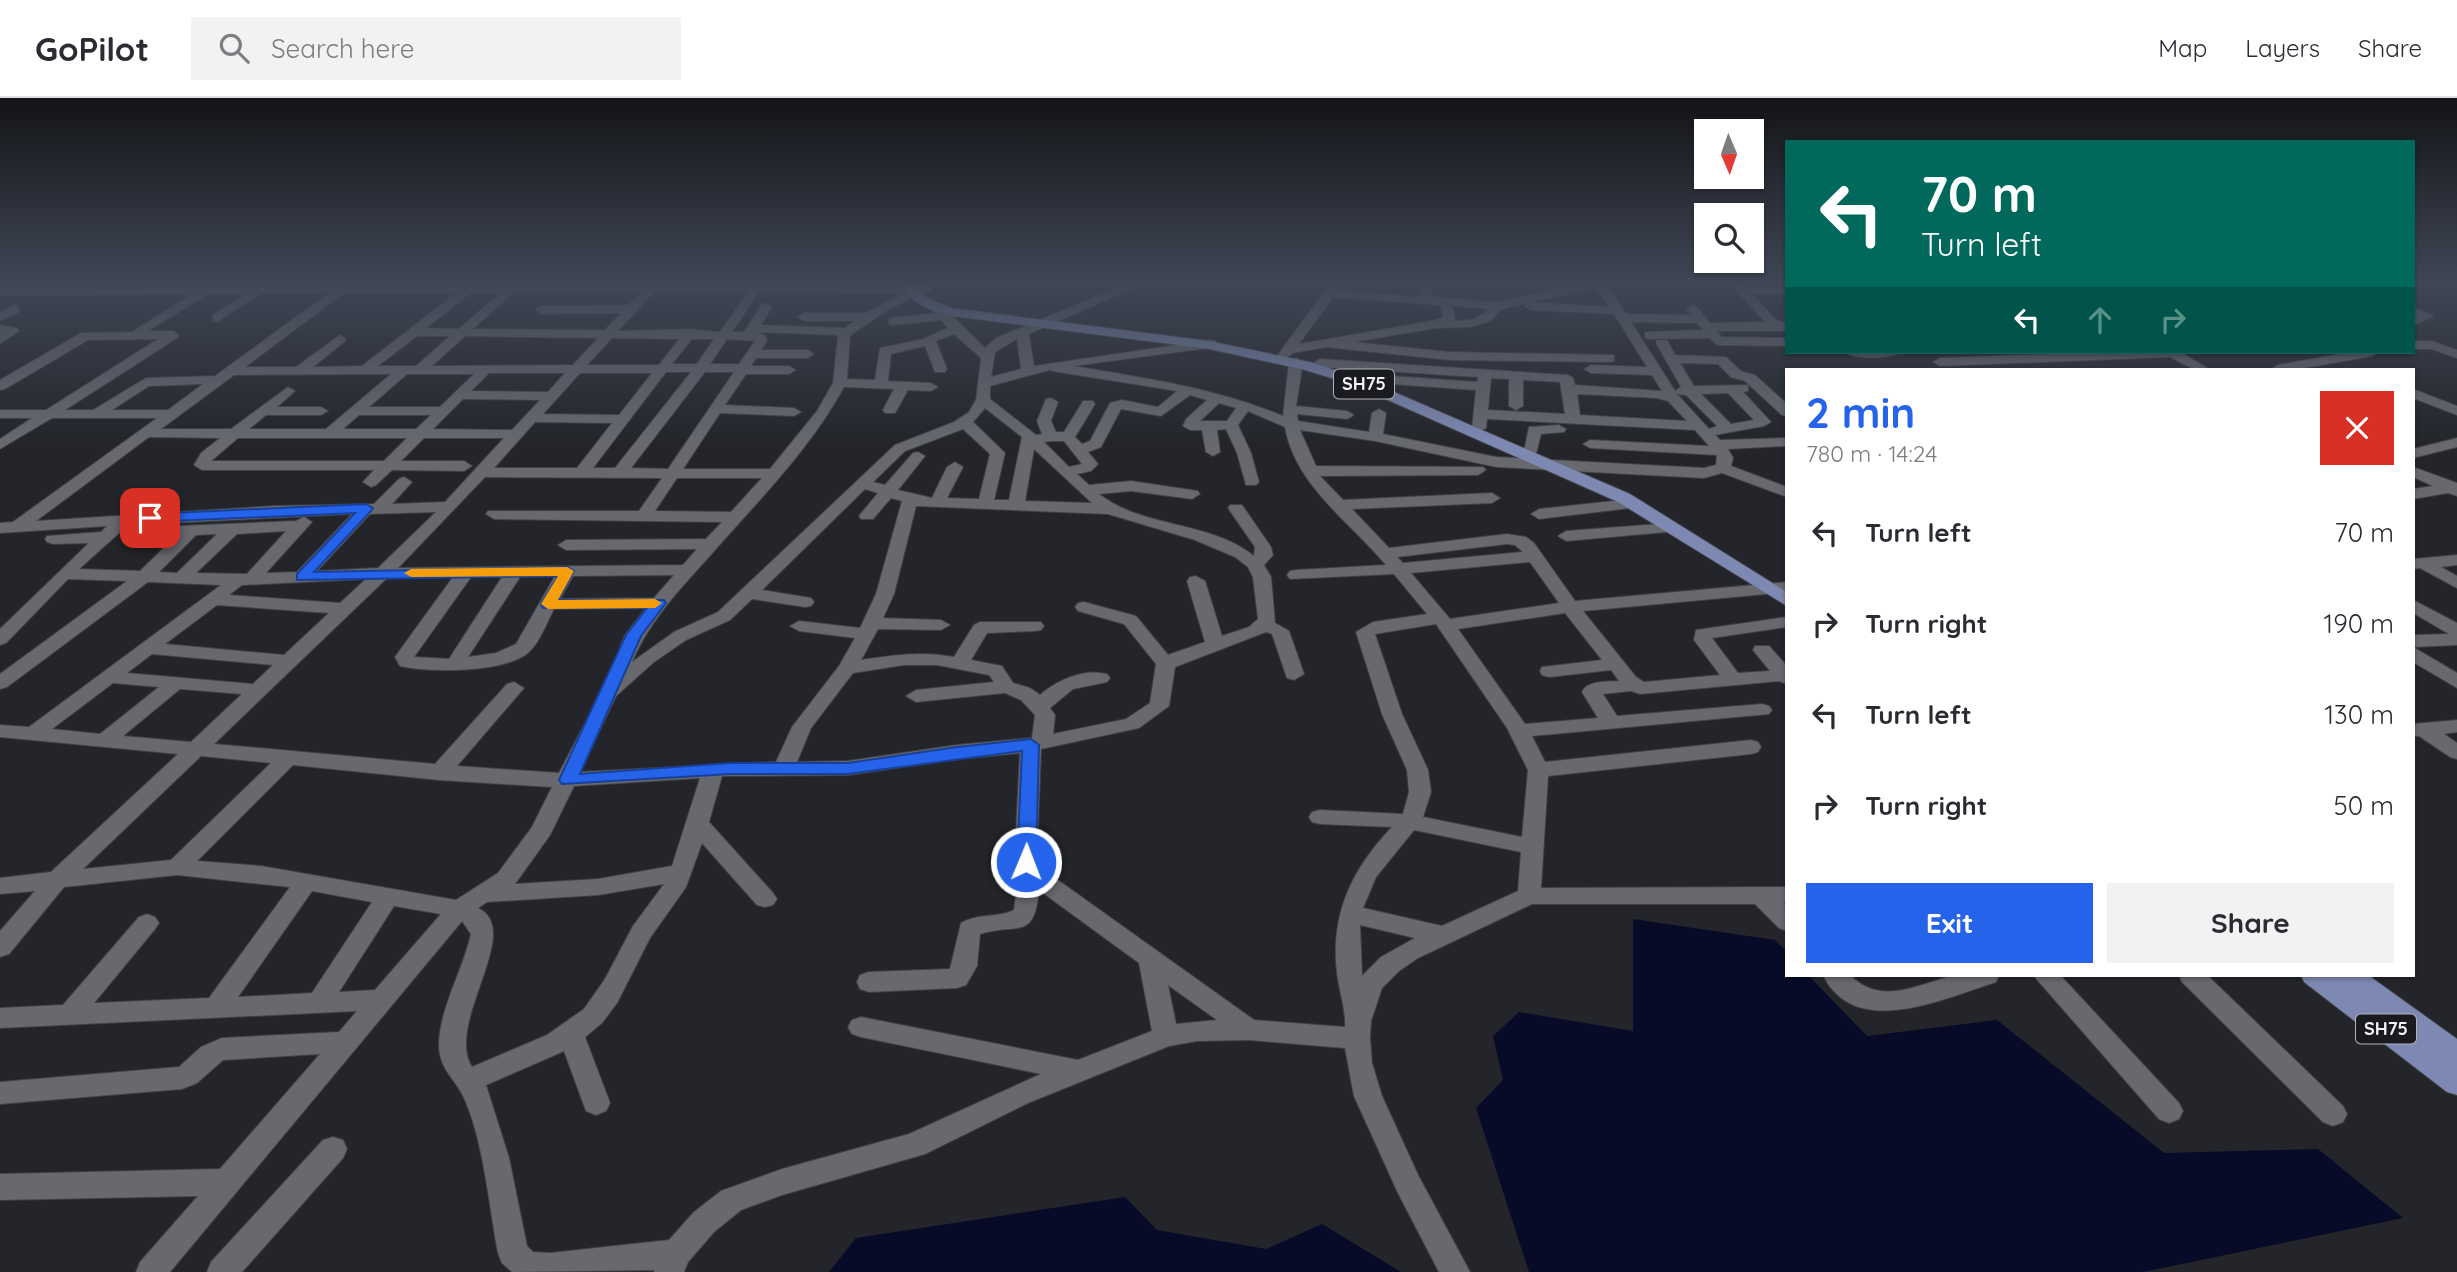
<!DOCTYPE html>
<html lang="en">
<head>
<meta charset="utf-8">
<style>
	:root { --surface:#fff; --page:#f2f2f3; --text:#2b2b33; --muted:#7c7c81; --line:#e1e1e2; --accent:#2563eb }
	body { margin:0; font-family:Quicksand,sans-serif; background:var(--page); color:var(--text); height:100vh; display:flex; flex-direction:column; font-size:26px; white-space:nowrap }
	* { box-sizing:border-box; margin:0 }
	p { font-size:23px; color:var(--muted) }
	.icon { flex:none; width:38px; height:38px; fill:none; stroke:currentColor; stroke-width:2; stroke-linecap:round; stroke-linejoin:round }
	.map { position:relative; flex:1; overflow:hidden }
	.side { position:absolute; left:1785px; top:270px; width:630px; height:609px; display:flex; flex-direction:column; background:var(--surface); border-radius:0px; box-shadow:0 2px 5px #0004 }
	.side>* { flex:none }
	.hud { position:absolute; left:1785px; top:42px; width:630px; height:214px; border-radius:0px; box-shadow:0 2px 5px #0004; background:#00695c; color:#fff; overflow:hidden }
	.needle { width:46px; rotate:178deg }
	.controls { position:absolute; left:1694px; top:21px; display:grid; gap:14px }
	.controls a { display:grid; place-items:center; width:70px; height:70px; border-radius:0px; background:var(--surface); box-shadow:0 2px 5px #0004; font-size:35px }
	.pin { position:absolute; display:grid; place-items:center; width:60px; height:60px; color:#fff; margin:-30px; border-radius:14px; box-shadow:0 4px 10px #0006 }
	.me { position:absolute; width:77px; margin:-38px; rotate:1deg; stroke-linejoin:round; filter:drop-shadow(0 0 5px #0008) }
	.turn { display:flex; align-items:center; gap:24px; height:147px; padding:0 21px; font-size:32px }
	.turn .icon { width:91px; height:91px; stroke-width:2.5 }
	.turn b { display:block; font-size:49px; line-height:60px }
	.lanes { display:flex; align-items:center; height:66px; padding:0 21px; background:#0003; justify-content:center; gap:35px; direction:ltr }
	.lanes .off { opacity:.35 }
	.round { display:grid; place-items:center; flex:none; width:74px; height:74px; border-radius:0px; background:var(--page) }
	.summary { display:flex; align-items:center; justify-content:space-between; height:119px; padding:0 21px }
	h1 { font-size:42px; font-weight:800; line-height:52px; color:var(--accent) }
	.action { display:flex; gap:14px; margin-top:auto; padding:14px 21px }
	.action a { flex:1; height:80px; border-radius:0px; background:var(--accent); color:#fff; font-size:28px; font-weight:800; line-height:80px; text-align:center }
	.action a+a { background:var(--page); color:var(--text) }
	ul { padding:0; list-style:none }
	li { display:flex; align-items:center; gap:21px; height:91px; padding:0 21px }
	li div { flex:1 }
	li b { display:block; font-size:26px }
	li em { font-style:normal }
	header { display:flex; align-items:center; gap:42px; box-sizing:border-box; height:98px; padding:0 35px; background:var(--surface); border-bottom:2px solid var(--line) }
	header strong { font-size:33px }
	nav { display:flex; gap:38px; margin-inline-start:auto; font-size:24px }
	.search { width:490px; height:63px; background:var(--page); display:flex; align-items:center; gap:18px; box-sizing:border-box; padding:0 24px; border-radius:0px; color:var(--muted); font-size:26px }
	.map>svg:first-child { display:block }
	.green { fill:#414861 }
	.water { fill:#070b27 }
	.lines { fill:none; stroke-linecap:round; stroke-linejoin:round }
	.river { fill:#070b27; fill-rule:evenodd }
	.minor-casing { stroke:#404145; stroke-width:2 }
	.major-casing { stroke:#404145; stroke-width:2 }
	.minor { fill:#67696f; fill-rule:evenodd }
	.major { fill:#7e89b3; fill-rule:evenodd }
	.route { fill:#2563eb; stroke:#184099; stroke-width:2 }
	.slow { fill:#f59e0b }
	.labels { text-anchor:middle; stroke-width:7; stroke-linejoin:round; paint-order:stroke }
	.shield { fill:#1a1b20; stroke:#b3b4b7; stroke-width:2 }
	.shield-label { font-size:18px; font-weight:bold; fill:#f4f5f8 }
</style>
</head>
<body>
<header>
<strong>GoPilot</strong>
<div class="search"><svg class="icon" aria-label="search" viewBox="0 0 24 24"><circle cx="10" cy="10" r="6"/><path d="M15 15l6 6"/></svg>Search here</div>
<nav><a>Map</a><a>Layers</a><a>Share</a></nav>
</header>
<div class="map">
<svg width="2457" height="1174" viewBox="0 0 2457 1174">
	<rect width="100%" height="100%" fill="#23252a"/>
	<!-- green -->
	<polygon class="green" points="270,182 435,182 427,189 259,189"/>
	<!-- water -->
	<g class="water">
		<polygon points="457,182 712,182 562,186 453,185"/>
		<polygon points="1633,821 1775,842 1787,854 1787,877 1808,877 1867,938 1997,922 2164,1055 2318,1051 2403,1120 2143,1174 1529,1174 1476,1010 1503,982 1493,938 1519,914 1633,933"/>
		<polygon points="1125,1099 1157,1132 1266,1151 1322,1126 1401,1174 829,1174 856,1140"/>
	</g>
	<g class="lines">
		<!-- river -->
		<polygon class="river" points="438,182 456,182 444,190 438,188 436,185"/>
		<defs>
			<g id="minor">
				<path d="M1136,182H1152L1029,236L1034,268L1211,242L1216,243V249L1073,268C1146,280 1215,290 1283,318L1289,264L1296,260L1303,264L1296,308L1347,313L1354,317L1347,321L1297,316L1298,323L1369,334L1372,315L1379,311L1386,315L1383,336L1496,359L1704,370L1716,367L1717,357L1590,350L1583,346L1590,342L1709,348L1695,332L1487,321L1486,330L1479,334L1472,330L1476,292L1363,284L1356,280L1363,276L1477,284L1478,279L1320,269L1313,265L1320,261L1568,277L1573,280L1575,287L1662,293L1652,277L1591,275L1584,271L1591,267L1647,269L1614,216L1531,212L1525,208L1531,204L1609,209L1596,189L1502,211L1490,223L1471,229L1436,230L1354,244L1449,254L1614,257V263L1609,264L1449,262L1326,249L1293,255L1284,262L1277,258L1333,182H1345L1338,192L1421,199L1420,182H1432V199L1498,204L1595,182H1616L1607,186L1626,216L1691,217L1686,211L1692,207L1696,208L1710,225L1765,224L1727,182H1739L1746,189L1787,188V196H1752L1776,222L1787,225V233H1716L1722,239L1787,240V248L1718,247L1709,240L1649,241L1645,240V234L1703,232L1697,225L1631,224L1675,293L1681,289L1656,245L1657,242H1667L1675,257L1726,259L1741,273L1755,277L1787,306V318L1782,317L1745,283L1731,279L1718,266L1680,265L1694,288L1748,287V293L1743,294L1771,324L1764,328L1715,337L1720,342L1787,340V348L1728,351L1733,360L1731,368L1787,389V399L1722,375L1704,380L1496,369L1375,343L1300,332L1316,368L1483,369L1486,372L1478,377L1320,378L1343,402L1492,395L1500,400L1492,405L1352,411L1389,450L1507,436L1526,439L1534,445L1575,503L1787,484V494L1583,513L1636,579L1644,584L1720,577L1694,542L1696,532L1787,519V529L1712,540L1738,575L1770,573L1753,552L1755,548H1769L1787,568V586L1779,583L1640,596L1631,593L1603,596L1617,618L1762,606L1769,608L1772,612L1769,616L1532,638L1545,664L1751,642L1758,644L1761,649L1758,654L1751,656L1548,678L1541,790L1787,789V805H1783L1787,809V833L1779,830L1755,806H1532L1418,860L1399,873L1382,890L1371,923L1370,940L1372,965L1382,998L1418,1077L1470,1174H1439L1398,1095L1354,998L1345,950L1249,942L1197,943L1169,948L1028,1005L925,1056L782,1097L741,1112L714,1134L688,1164L684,1174H654L655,1172L512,1174L502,1165L498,1155C489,1108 484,1046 465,1002C456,980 438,972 439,944C441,907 463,872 471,836L462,823L170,1174H136L140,1164L198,1098L0,1102V1076L220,1071L320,956L223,962L197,985L182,991L0,1006V984L179,969L201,949L222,940L339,934L357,913L0,930V910L63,907L139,819L147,816L155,819L159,825L155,831L94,905L209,900L290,789L177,777L64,789L9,856L0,859V833L35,793L0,796V780L51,774L178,656L0,639V627L29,629L221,487L148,484L7,589L0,591V576L127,483L68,481L6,545L0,547V531L89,445L53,446L47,444L45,441L47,438L101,434L107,428L0,435V425L13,424L157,320H52L0,351V341L32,320H0V312H46L158,241L88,242L5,291L0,292V282L81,235L132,234L192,196L0,197V189L756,186L931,190V194C904,200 874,220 850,238L847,281L875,282L880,250L923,241L948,230L941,222L893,227L889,226V220L935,215L931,210L933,207H941L985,250L996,240ZM514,194H641L628,207L541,208L535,212L541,216L621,215L605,232L473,231ZM654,194H748L720,234L690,231L618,233ZM759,194L904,195L866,215H804L798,219L804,223H855L845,230L761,227L772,209L766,205L762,206L744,234H732ZM261,195H329L215,278L146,280L93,312H65L177,240L179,237L173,233H148L208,196H245L213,217V223L217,224ZM344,195H456L362,268L313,269L344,244L346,241L340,237L296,269H245ZM471,195H500L459,231L426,230ZM1333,199L1440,207L1443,219L1437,222L1299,246ZM1452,208L1490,211L1475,221L1453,223L1455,220ZM757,234L838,237L833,285L817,313L770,371H683L720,315L794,318L801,314L794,310L725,307L746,276H789L796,272L789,268H751L756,260H808L814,256L808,252H761L767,243L766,238ZM954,236L981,260L976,302L969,314L954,324L895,347L718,514L674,534L632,564C649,524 678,493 707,461C755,406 809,353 844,289L894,291L883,312L885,315H895L908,292L931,293L938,289L931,285L888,283L891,256L925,248L935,274H945L947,271L936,243ZM417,238H450L416,268H378ZM465,238L598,240L573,267L432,268ZM612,240L679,241L659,267H587ZM692,241H714L697,266H672ZM727,241L755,243L739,266H710ZM1017,241L1021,271L991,279L995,254ZM1050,272L1052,273L1177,293L1158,309L1122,302L1110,305L1090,343L1082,346L1075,339L1095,306L1093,303H1083L1064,334H1056L1051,323L1058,304L1051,300L1046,301L1037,323L1042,336L1036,337L990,301V288ZM666,274H691L615,370H593ZM705,274H734L668,371L631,370ZM489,275H565L548,294L471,293ZM580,275H652L619,317L543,316ZM391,276L326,331H249L266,317H321L328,313L321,309H277L295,293L288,289L231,331H161L234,277ZM407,276H474L440,309H369ZM1491,280L1509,281V308L1516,312L1523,308V282L1560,284L1565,316L1488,312ZM203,286L168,312H112L149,288ZM1728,295L1754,322L1731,326L1701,296ZM1577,296L1657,300L1668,303L1687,323L1580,317ZM1677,296L1686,297L1717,328L1709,331ZM1190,297L1207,302L1186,321L1183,328L1190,332H1202L1206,354L1213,358L1220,354L1217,332L1226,331L1237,355L1246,387H1256L1259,384L1251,355L1238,327L1248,313L1285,329C1295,387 1350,424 1386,467L1296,472L1290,473L1287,477L1290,481L1394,476L1427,516L1373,524L1356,534L1382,616L1407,672L1409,694L1403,716L1320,712L1312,714L1309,719L1312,724L1320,726L1392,729C1352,771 1330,816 1337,875C1339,893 1346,911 1345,929L1254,922L1041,770L1037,753L1041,651L1139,630L1169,608L1175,569L1266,534L1272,536L1287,580L1294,582L1304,576L1289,533L1275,525L1271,479L1264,467L1273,457L1271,449L1242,407H1230L1228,410L1255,449L1254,458C1209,422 1144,431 1099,396L1131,393L1192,401L1200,396L1198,393L1131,383L1089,387L1077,376L1091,373L1098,366L1088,354L1101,349L1121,311L1161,318ZM463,301L540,302L512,332L433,331ZM1219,305L1236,310L1227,323H1200ZM985,310L1022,339L1009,402H994L1005,355L973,324ZM359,317H431L416,331H343ZM535,324L612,325L577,370H494ZM963,331L990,356L979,401L947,400L963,369L955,364L947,369L932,400L898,392L925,358L918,354L913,355L885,387L873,384L905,353ZM149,339L220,340L201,355L194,367L202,372H374L363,384L371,389L376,387L392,372L464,373L472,368L464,363H401L424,340H504L445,404L392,406L412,384L404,379L399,381L374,406L274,408L36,423ZM238,340H407L384,363H211ZM1051,343H1064L1082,366L1069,369L1044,344ZM1034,351L1092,405L1025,403ZM485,379L662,380L639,413H488L486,416L494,421L722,424L706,441L566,442L558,447L566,452L697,451L683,467L398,470ZM677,380H762L731,414L655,413ZM865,391L878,395L859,418L861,421H873L891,400L902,403L876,496L860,530L799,523L790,528L799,533L855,540L839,568L792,629L776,664L580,674L616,598L654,564L686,542L730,522L752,501L805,509L811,508L814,504L811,500L762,492ZM916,408L1108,416L1195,442L1235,459L1248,469L1253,479L1258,521L1249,529L1222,538L1205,483L1196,478L1190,479L1187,483L1205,544L1168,557L1136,518L1084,504L1078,505L1075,509L1078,513L1124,526L1156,566L1150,605L1126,621L1053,636L1055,617L1050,610L1073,591L1107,584L1110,580L1107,576C1084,570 1057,582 1040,597L1030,590L1013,585L1002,568L971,562L987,535L1035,533L1041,532L1044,528L1041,524H980L974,527L954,559C922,553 893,557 861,562L878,531L941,532L950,527L941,522L883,520L894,496ZM436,414L378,470L317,473L370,416ZM352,416L297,474L266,475L312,424L304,419L296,423L156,429L148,434L150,437L176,438L140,473L79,471L128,427ZM286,433L247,476L196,475L237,436ZM217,436L177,475L159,474L196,437ZM1507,446L1515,447L1523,454L1403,465L1397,459ZM1530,464L1559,505L1450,521L1411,475ZM674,477L654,500L560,501L573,478ZM555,478L516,546L496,555L468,559L520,479ZM453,479L395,559L400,568C429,575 506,575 529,554C540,544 547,524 554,511L646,510L625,537L604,589L559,675L457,668L524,590L514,584L507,586L435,666L214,646L387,480ZM471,479H502L449,561L414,559ZM366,481L340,505L229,497L242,487ZM217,507L329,515L284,557L165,546ZM1565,515L1602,562L1542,569L1540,573L1542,577L1549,579L1611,572L1619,583C1606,584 1588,582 1582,594L1598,620L1525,626L1458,531ZM1436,526L1507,630L1528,672L1522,739L1423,719L1431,694L1428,672L1402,616L1375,536ZM152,556L273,567L253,586L127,575ZM904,567H937L989,577L994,584L916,592L906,598L916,604L1005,595L1021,602L1035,617L1032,640L957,647L848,663L797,664L811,630L853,575ZM113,585L159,589L100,636L52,631ZM180,591L242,596L191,644L123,638ZM1020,655L1015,753L1019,774L1014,812C999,820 978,815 961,825L950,871L869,874L860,877L857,884L860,891L869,894L957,890L966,887L977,868L980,836C1018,824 1034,844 1039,792L1139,865L1152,933L1078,962L861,919L852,922L848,929L852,936L861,939L1041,976L909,1036L782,1071L721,1093L694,1114L669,1142L550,1155L533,1154L527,1148L509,1060L486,987L564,953L586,1013L596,1017L606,1013L610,1005L585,939L602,925L617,905L650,840L686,789L702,745L757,807L765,809L773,807L777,801L773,795L709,724L722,678L848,677L957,661ZM201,658L271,665L171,762L83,771ZM293,667L439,682L552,689L532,729L498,775L456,802L261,768L197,763ZM700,680L672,768L598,781L515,786L550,737L574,688ZM1414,732L1521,754L1518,793L1442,828L1363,810L1376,779ZM664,786L633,828L605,881L584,911L547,937L472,969C444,925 525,833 478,810L487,804L598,797ZM312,793L372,804L312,895L238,899ZM394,808L441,816L375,892L339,894ZM1360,827L1415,840L1381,859L1362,878ZM1168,887L1217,922L1176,926Z"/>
				<path d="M1444,182H1484L1485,183C1476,189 1453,188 1444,182Z"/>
				<polygon points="15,207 19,208 19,214 0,223 0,214"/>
				<polygon points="2413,209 2431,216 2433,219 2413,227 2415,218"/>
				<polygon points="0,227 17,230 19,233 0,246"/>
				<polygon points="2413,243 2432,243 2457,252 2457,260 2431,251 2413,251"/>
				<path d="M1845,254H1901C1892,261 1853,262 1845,254Z"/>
				<polygon points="2105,254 2180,254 2209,271 2193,271 2170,259 1940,268 1933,264 1940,260"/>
				<polygon points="2352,254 2378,254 2372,258 2299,271 2271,271 2278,267"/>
				<polygon points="2413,291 2457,308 2457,317 2413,300"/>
				<polygon points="1559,327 1566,331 1564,334 1541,336 1536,356 1526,356 1524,353 1529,329"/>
				<polygon points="2457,340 2457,349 2413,360 2413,351"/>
				<polygon points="2413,369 2457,385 2457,398 2448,395 2413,401 2413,391 2433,388 2413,379"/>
				<polygon points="1633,401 1641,406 1639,409 1539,421 1531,416 1539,411"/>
				<polygon points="1672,425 1680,430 1678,433 1566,443 1558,438 1566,433"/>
				<polygon points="2457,457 2457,467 2441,469 2457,478 2457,490 2420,470 2413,471 2413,461"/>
				<polygon points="2413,502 2457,525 2457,547 2413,549 2413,537 2449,536 2413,515"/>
				<polygon points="2413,549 2457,575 2457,590 2413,564"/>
				<polygon points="2457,622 2457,634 2444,636 2457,645 2457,661 2450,659 2419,638 2413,638 2413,626"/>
				<path d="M1823,877H1850C1881,909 1918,886 1955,877C1968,874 1986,876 1999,877L1996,884C1945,900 1855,943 1823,877Z"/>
				<polygon points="2033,877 2060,877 2179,1005 2183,1013 2179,1021 2169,1025 2159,1021"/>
				<polygon points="2179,877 2207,877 2343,1008 2347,1016 2343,1024 2333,1028 2323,1024 2182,884"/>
				<polygon points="333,1039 343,1042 347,1051 343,1060 242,1174 207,1174 211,1164 323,1042"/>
			</g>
			<g id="major">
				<path d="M903,182H915L923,198L952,210L1209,243L1310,264L1364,281L1630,396L1787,494V508L1618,404L1354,287L1305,272L1209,251L952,218C929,212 909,207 903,182Z"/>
				<polygon points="924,182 936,182 931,192 926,193 920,189"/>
				<polygon points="2301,877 2333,877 2337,880 2336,877 2368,877 2457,941 2457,997 2447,994 2304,884"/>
			</g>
		</defs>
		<!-- minor casing -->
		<use href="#minor" class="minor-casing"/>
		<!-- major casing -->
		<use href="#major" class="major-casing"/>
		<!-- minor -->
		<use href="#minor" class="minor"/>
		<!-- major -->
		<use href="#major" class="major"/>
	</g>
	<!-- sky -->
	<linearGradient id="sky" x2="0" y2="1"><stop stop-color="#131417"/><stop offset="0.53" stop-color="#3f4655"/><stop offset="1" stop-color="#3f4655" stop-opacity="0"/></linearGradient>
	<rect width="2457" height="346" fill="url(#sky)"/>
	<!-- route -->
	<polygon class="route" points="366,406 373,410 371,413 314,474 567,469 574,473 558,502 664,502 666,505 641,538 580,676 731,665 848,665 957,649 1031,641 1039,647 1036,764 1033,768 1020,768 1017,764 1022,653 848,676 731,676 562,686 559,682 626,537 647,510 543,510 541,506 558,478 297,482 297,476 355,415 150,424 143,420 150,416"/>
	<!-- slow -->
	<polygon class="slow" points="567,469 574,473 558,502 655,501 662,505 655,510 548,511 541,506 558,478 411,479 404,475 411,471"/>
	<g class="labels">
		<!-- shield labels -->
		<g class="shield">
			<rect x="1334" y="271.5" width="60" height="29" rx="5"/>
			<rect x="2356" y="916.5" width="60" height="29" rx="5"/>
		</g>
		<g class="shield-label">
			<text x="1364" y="292">SH75</text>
			<text x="2386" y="937">SH75</text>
		</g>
	</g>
</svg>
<div class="controls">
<a><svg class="needle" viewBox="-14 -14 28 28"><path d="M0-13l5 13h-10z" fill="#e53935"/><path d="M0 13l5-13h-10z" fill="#7c7c81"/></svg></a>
<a><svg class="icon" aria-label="search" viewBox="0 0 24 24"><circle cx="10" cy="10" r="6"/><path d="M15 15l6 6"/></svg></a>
</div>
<div class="pin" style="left:150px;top:420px;background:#d93025"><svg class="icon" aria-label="arrive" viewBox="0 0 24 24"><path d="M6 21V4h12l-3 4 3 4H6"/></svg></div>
<svg class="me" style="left:1026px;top:764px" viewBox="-20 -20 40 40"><circle r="17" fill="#2563eb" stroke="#fff" stroke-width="3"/><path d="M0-11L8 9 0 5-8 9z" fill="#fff"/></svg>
<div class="hud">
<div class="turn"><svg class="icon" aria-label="left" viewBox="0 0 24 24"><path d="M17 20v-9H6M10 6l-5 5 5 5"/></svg><div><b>70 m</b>Turn left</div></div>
<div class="lanes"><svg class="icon" aria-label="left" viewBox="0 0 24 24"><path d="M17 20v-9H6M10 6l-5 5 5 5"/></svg><svg class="icon off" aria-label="ahead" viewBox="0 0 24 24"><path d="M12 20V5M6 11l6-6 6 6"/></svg><svg class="icon off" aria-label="right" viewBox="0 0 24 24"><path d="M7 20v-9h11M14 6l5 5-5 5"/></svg></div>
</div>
<section class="side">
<div class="summary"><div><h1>2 min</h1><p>780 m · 14:24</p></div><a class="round" style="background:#d93025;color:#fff"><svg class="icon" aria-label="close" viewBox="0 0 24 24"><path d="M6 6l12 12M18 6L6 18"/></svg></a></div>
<ul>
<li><svg class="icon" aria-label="left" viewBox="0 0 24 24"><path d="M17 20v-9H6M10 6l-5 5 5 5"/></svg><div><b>Turn left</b></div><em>70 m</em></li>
<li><svg class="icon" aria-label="right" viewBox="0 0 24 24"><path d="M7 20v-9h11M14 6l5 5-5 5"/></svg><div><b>Turn right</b></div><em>190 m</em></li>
<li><svg class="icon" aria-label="left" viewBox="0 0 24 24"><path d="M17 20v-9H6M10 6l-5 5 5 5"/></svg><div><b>Turn left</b></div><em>130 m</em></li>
<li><svg class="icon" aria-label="right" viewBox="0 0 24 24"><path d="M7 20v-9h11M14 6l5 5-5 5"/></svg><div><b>Turn right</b></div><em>50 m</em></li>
</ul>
<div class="action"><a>Exit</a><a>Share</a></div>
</section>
</div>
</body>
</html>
